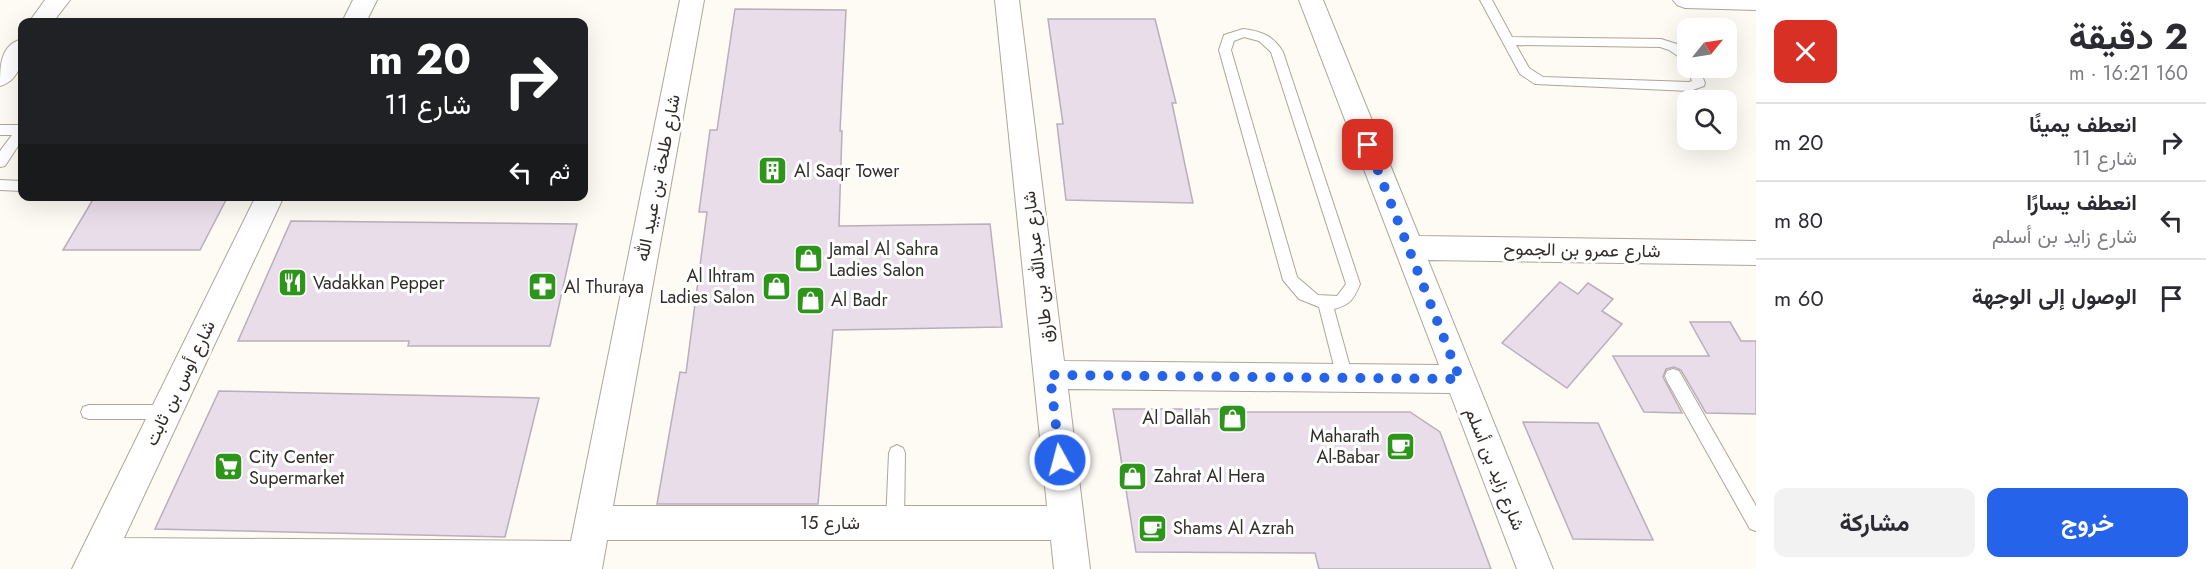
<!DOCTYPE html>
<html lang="ar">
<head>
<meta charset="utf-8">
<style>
	:root { --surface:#fff; --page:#f2f2f3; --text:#2b2b33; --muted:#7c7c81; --line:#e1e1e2; --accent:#2563eb }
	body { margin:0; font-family:Jost,Vazirmatn,sans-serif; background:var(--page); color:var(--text); direction:rtl; height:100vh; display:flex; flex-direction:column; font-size:22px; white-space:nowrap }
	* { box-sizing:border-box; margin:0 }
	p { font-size:20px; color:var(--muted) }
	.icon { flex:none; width:33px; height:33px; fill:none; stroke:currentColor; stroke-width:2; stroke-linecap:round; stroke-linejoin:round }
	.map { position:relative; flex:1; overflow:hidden; direction:ltr }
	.details { display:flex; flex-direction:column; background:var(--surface); width:450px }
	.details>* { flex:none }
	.top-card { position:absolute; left:18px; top:18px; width:570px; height:183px; border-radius:12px; box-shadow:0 6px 24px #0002; direction:rtl; background:#202124; color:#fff; overflow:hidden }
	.needle { width:39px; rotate:60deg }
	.controls { position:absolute; left:1677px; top:18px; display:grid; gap:12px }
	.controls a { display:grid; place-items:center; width:60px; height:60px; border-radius:12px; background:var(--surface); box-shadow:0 6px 24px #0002; font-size:30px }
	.pin { position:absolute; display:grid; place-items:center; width:51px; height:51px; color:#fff; margin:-26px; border-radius:12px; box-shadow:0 3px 9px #0006 }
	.me { position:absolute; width:66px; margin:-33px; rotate:353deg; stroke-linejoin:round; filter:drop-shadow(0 0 4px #0008) }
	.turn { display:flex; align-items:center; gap:21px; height:126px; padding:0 18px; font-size:27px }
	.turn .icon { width:78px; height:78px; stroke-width:2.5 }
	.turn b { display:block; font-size:42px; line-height:51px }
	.then { display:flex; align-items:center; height:57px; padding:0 18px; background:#0003; gap:12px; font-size:22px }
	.round { display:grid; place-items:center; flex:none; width:63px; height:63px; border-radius:12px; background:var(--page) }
	.overview { display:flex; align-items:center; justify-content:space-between; height:102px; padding:0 18px }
	h1 { font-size:36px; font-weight:700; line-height:45px }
	.button { display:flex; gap:12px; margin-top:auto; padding:12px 18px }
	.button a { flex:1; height:69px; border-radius:12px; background:var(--accent); color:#fff; font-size:24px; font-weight:700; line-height:69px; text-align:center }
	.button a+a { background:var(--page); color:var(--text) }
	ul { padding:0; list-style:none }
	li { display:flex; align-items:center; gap:18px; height:78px; padding:0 18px; border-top:2px solid var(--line) }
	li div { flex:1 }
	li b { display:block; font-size:22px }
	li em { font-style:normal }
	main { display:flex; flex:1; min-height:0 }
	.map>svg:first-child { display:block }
	.building { fill:#e9ddea; stroke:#baaebb; stroke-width:1.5 }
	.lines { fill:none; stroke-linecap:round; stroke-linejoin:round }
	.lane-casing { stroke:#b0a598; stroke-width:2 }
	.street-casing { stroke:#b0a598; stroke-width:2 }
	.lane { fill:#fff; fill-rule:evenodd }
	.street { fill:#fff; fill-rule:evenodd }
	.route { stroke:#2563eb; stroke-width:10; stroke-dasharray:0 18 }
	.labels { text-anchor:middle; stroke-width:6; stroke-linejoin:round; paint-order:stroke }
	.poi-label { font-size:18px; fill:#302c27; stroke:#fff; text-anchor:start }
	.street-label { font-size:18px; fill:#302c27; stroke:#fff }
</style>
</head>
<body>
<main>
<section class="details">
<div class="overview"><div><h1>2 دقيقة</h1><p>160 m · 16:21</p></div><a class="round" style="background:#d93025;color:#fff"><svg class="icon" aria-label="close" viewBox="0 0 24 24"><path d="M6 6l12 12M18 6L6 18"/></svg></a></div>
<ul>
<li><svg class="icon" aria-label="right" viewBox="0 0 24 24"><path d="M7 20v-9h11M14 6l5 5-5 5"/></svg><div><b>انعطف يمينًا</b><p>شارع 11</p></div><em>20 m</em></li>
<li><svg class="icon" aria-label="left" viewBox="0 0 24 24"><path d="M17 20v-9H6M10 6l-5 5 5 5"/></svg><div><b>انعطف يسارًا</b><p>شارع زايد بن أسلم</p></div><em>80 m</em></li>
<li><svg class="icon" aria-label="arrive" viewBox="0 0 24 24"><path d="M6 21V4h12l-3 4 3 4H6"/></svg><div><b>الوصول إلى الوجهة</b></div><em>60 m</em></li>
</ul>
<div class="button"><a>خروج</a><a>مشاركة</a></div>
</section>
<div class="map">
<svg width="1756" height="569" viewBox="0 0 1756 569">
	<rect width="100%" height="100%" fill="#fefaf4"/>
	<!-- building -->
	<g class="building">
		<polygon points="735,9 846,10 840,131 842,131 839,226 990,224 1002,327 833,330 818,504 657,504 680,372 686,373 707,212 699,212 710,130 717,130"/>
		<polygon points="1048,19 1155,19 1176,103 1172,103 1193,203 1066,200 1057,124 1063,124"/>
		<polygon points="95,196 228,196 200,250 63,250"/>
		<polygon points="291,221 577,224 550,346 408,346 409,341 238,341"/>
		<polygon points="1560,282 1578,294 1588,283 1613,299 1602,311 1622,324 1567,388 1502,343"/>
		<polygon points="1690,322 1730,322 1741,341 1756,341 1756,414 1706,413 1681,370 1674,367 1666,369 1663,377 1682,413 1644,412 1613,356 1709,356"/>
		<polygon points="219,391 539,398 505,537 155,529"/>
		<polygon points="1113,409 1245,409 1245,412 1410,412 1440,432 1491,569 1319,569 1315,553 1136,552"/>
		<polygon points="1523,422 1598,423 1653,540 1573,539"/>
	</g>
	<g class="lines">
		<defs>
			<g id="lane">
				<polygon points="1480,0 1492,0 1512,37 1661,39 1677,44 1688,52 1688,63 1669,50 1660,47 1516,45 1529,68 1543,77 1689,82 1692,81 1687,68 1688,67 1699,68 1705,83 1704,86 1690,91 1535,84 1520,74"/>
				<path d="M1243,29C1261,31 1274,36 1283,52L1360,284C1354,299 1350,305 1334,309L1353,378L1351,383L1345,385L1339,383L1337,378L1319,307L1299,299L1283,280L1219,50L1224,35ZM1244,37L1259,41L1271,52L1346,284L1337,296L1318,295L1297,277L1231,50L1234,41Z"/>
				<polygon points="0,125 22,125 22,140 5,166 0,167 0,151 12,135 0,135"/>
				<polygon points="0,180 22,181 22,191 0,190"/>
				<polygon points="1673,369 1679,371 1756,506 1756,531 1750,529 1667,381 1665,376 1667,371"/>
				<polygon points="89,405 166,405 172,407 174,412 172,417 166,419 89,419 83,417 81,412 83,407"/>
				<polygon points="897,445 903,448 905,453 904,523 901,529 895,531 889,529 886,523 889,453 891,448"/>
			</g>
			<g id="street">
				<polygon points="45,0 70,0 53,22 29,22"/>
				<polygon points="353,0 377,0 366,22 342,22"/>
				<polygon points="680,0 704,0 613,506 1047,506 995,0 1019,0 1064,361 1439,365 1299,0 1323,0 1419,236 1756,241 1756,265 1428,260 1553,569 1517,569 1450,393 1068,389 1090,569 1054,569 1051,540 607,540 602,569 72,569 256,196 284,196 124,538 571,541"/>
				<polygon points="1673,0 1756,0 1756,10 1685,8 1677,5"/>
				<path d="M22,39C24,57 21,80 0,86C0,66 0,45 22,39Z"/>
			</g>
		</defs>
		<!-- lane casing -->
		<use href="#lane" class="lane-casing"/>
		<!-- street casing -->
		<use href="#street" class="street-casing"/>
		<!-- lane -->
		<use href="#lane" class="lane"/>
		<!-- street -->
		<use href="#street" class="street"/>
	</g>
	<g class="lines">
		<!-- route -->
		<polyline class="route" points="1060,460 1050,375 1460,379 1368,145"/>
	</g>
	<!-- icons -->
	<defs>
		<symbol id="building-square" viewBox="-11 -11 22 22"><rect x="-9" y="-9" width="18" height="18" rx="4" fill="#2e951b" stroke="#fff"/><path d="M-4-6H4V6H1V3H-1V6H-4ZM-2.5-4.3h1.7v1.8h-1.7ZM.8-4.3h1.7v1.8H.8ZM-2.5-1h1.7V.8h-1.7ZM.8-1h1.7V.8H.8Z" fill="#fff"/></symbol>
		<symbol id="shop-square" viewBox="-11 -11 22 22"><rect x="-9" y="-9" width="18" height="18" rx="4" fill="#2e951b" stroke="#fff"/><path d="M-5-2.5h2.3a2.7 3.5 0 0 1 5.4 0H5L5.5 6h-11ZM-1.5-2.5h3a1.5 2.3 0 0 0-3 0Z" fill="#fff"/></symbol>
		<symbol id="restaurant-square" viewBox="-11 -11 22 22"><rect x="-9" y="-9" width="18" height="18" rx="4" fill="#2e951b" stroke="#fff"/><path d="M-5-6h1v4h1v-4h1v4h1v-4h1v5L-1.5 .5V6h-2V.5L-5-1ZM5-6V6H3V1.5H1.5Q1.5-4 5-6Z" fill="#fff"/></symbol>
		<symbol id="pharmacy-square" viewBox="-11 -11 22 22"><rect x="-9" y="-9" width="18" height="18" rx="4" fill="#2e951b" stroke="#fff"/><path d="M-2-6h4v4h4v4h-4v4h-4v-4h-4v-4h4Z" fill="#fff"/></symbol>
		<symbol id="cafe-square" viewBox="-11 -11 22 22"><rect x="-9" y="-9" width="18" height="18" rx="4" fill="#2e951b" stroke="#fff"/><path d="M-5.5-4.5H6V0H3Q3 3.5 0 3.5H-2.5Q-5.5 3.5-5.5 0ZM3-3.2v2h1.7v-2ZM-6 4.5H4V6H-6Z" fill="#fff"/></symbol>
		<symbol id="supermarket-square" viewBox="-11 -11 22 22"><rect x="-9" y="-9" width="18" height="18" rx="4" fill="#2e951b" stroke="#fff"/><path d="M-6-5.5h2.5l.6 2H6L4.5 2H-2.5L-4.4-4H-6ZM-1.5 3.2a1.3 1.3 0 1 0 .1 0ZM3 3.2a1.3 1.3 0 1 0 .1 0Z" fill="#fff"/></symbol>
	</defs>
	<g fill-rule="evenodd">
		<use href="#building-square" x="756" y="154" width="33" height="33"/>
		<use href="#shop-square" x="792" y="242" width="33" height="33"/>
		<use href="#restaurant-square" x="276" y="266" width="33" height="33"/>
		<use href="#shop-square" x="760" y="270" width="33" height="33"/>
		<use href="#pharmacy-square" x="526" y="270" width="33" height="33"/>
		<use href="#shop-square" x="794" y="284" width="33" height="33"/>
		<use href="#shop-square" x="1216" y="402" width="33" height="33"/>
		<use href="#cafe-square" x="1384" y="430" width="33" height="33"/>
		<use href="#supermarket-square" x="212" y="450" width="33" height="33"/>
		<use href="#shop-square" x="1116" y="460" width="33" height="33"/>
		<use href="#cafe-square" x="1136" y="512" width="33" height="33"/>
	</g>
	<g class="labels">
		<!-- poi labels -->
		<g class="poi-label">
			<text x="794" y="177">Al Saqr Tower</text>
			<text x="829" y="255">Jamal Al Sahra<tspan x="829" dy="21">Ladies Salon</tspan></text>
			<text x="755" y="282" text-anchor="end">Al Ihtram<tspan x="755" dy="21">Ladies Salon</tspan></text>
			<text x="313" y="289">Vadakkan Pepper</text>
			<text x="564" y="293">Al Thuraya</text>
			<text x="831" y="306">Al Badr</text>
			<text x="1211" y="424" text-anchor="end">Al Dallah</text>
			<text x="1380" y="442" text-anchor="end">Maharath<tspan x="1380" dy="21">Al-Babar</tspan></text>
			<text x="249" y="463">City Center<tspan x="249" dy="21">Supermarket</tspan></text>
			<text x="1154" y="482">Zahrat Al Hera</text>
			<text x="1173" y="534">Shams Al Azrah</text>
		</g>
		<!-- street labels -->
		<g class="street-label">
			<text transform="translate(658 178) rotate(-79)" y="6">شارع طلحة بن عبيد الله</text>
			<text transform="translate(1582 250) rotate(1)" y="6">شارع عمرو بن الجموح</text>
			<text transform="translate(1038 267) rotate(-97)" y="6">شارع عبدالله بن طارق</text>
			<text transform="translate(180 383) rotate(-64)" y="6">شارع أوس بن ثابت</text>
			<text transform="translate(1495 469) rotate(68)" y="6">شارع زايد بن أسلم</text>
			<text x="830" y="529">شارع 15</text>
		</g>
	</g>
</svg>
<div class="controls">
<a><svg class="needle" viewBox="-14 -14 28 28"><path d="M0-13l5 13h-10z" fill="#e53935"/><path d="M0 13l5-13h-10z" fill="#7c7c81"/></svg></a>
<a><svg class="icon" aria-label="search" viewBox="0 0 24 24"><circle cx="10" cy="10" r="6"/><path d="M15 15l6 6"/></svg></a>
</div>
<div class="pin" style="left:1368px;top:145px;background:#d93025"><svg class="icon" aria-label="arrive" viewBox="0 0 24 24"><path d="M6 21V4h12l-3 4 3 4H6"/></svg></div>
<svg class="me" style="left:1060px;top:460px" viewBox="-20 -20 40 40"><circle r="17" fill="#2563eb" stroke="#fff" stroke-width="3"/><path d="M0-11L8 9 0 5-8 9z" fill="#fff"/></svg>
<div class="top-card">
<div class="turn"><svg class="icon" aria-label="right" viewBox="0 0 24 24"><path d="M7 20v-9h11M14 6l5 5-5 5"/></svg><div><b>20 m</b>شارع 11</div></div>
<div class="then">ثم<svg class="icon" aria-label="left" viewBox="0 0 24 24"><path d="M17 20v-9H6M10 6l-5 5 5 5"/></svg></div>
</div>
</div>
</main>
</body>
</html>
